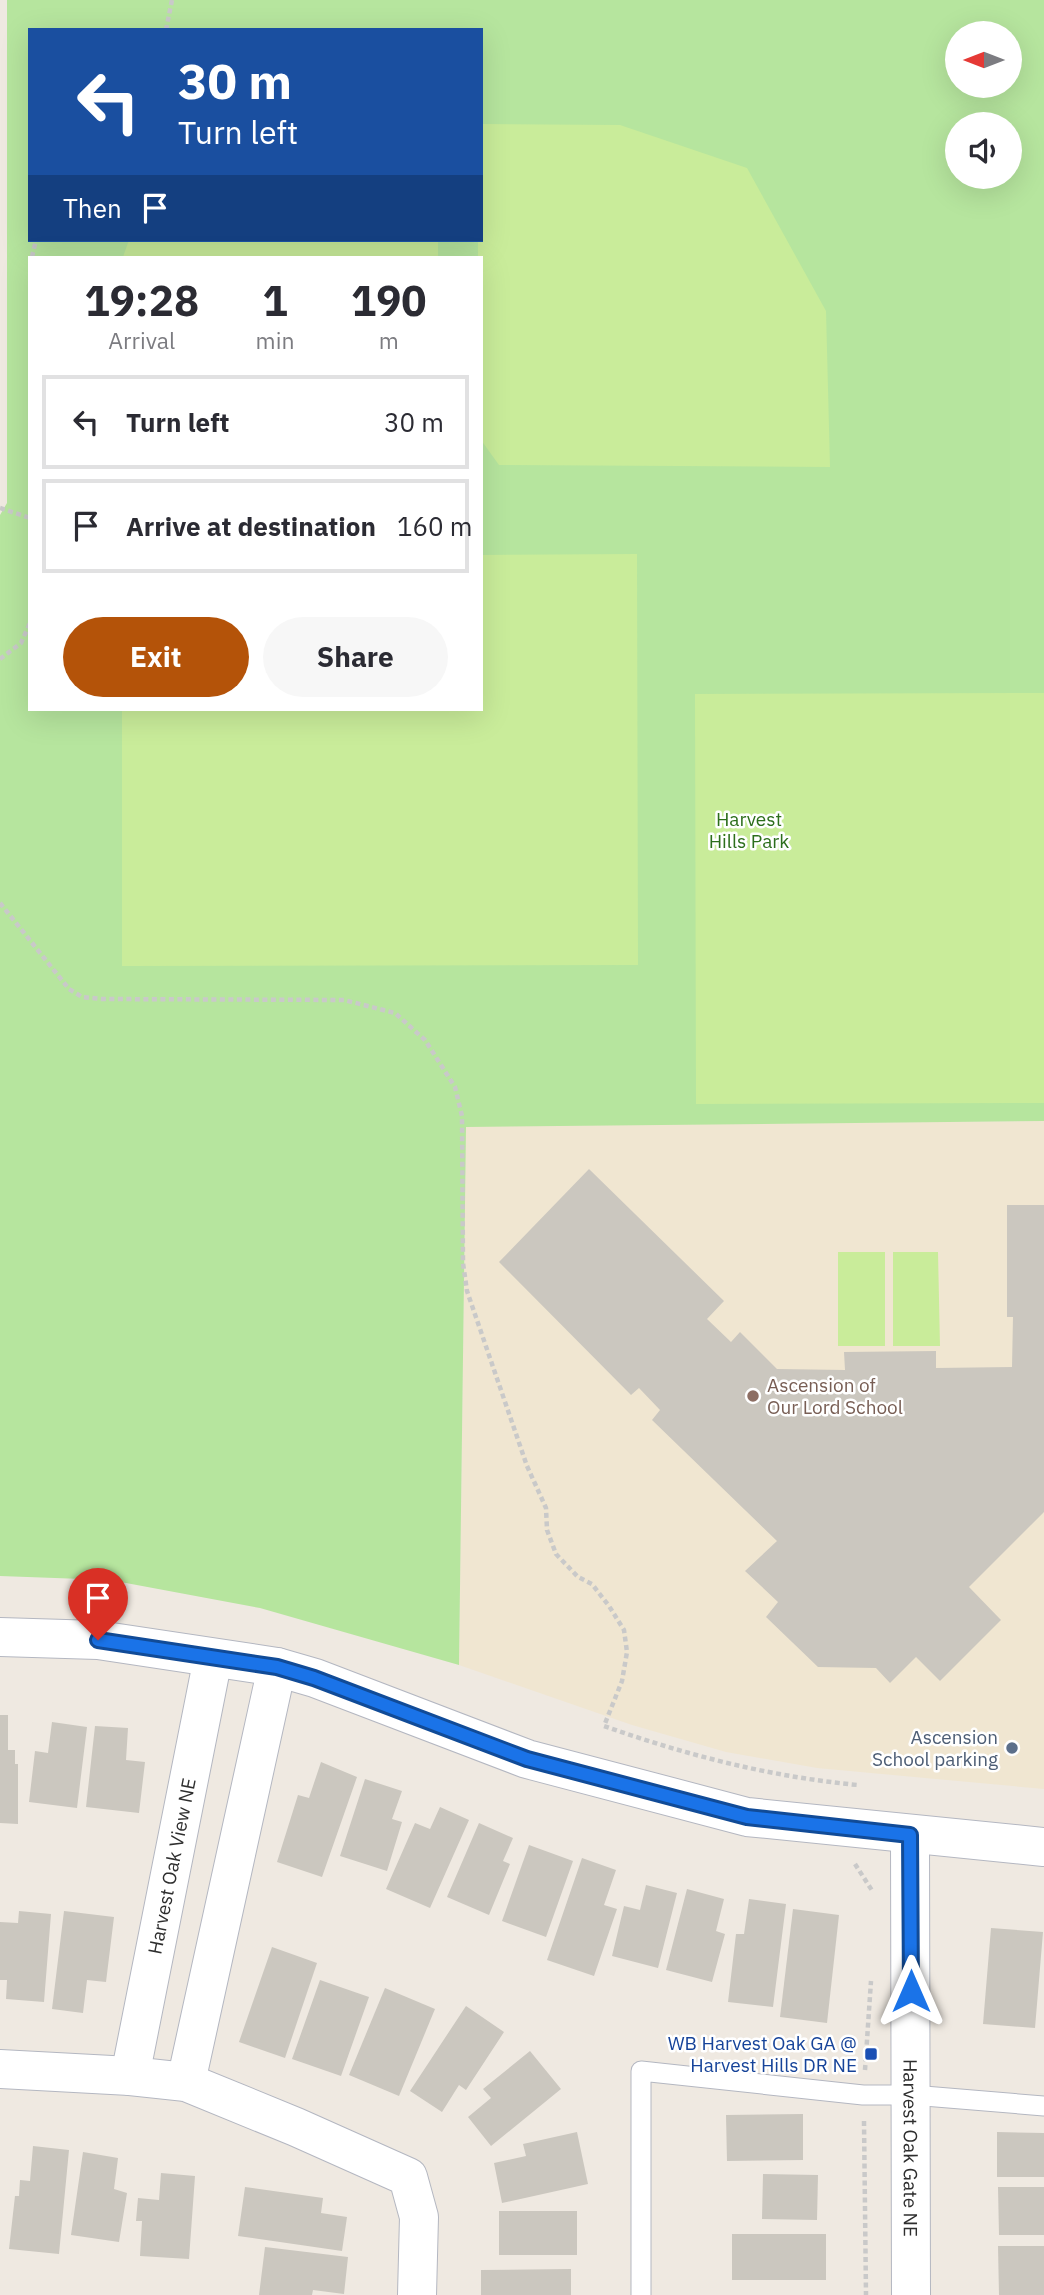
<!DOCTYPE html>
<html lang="en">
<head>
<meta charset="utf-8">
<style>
	:root { --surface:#fff; --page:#f7f7f7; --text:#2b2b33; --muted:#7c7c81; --line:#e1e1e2; --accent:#b45309 }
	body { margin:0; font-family:"IBM Plex Sans",sans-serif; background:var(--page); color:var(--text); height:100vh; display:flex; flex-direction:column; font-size:26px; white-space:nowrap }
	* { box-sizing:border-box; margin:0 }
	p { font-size:23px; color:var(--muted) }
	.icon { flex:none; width:38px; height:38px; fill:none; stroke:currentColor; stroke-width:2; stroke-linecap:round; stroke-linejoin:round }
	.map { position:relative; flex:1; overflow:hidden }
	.side { position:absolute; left:28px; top:256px; width:455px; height:455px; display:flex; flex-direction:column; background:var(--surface); border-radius:0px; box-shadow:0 7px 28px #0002 }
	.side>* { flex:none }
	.banner { position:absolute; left:28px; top:28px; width:455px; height:214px; border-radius:0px; box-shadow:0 7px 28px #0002; background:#1a4fa0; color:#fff; overflow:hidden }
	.needle { width:46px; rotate:270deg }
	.buttons { position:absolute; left:945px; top:21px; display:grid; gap:14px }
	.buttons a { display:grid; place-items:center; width:77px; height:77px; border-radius:50%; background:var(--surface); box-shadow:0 7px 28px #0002; font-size:35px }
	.pin { position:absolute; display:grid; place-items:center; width:60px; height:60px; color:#fff; margin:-72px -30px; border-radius:50% 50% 50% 0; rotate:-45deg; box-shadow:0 0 7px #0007 }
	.pin .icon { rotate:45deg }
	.me { position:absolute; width:77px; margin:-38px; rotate:0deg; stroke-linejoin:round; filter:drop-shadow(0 0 5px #0008) }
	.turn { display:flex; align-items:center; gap:24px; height:147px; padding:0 35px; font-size:32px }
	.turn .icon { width:91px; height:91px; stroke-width:2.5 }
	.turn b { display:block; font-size:49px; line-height:60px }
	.then { display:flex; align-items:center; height:66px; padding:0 35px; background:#0003; gap:14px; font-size:26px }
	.eta { display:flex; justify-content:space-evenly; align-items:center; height:119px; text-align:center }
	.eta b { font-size:42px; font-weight:700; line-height:49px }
	.button { display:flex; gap:14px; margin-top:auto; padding:14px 35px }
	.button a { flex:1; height:80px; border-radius:42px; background:var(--accent); color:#fff; font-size:28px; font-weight:700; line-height:80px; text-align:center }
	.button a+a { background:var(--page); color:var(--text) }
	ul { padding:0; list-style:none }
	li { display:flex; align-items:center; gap:21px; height:94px; margin:0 14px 10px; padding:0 21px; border:4px solid var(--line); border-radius:0px }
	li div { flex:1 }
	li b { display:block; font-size:26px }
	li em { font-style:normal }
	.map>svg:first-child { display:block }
	.education { fill:#f0e6d1 }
	.green { fill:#b6e59e; fill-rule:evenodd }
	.pitch { fill:#c9ec9a }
	.building { fill:#cbc7bf }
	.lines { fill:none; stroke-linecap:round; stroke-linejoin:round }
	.service-casing { stroke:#b4b7c1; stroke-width:21 }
	.minor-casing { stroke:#b4b7c1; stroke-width:40 }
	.tertiary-casing { stroke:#b4b7c1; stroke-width:40 }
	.path { stroke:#c9c9c9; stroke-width:4.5; stroke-dasharray:5 3.5; stroke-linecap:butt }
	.service { stroke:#fff; stroke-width:19 }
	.minor { stroke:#fff; stroke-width:38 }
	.tertiary { stroke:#fff; stroke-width:38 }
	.route-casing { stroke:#114b97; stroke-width:18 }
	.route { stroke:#1a73e8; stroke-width:12 }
	.education-dot { fill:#8d6e63; stroke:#fff; stroke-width:2.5 }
	.service-dot { fill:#5c6f8a; stroke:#fff; stroke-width:2.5 }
	.transit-dot { fill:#1a4fb4; stroke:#fff; stroke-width:2.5 }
	.labels { text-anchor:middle; stroke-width:5; stroke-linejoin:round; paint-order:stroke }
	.park-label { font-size:19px; fill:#2c6e1b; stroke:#fff }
	.education-label { font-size:19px; fill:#785e54; stroke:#fff; text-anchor:start }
	.service-label { font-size:19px; fill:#4e5e75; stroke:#fff; text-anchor:end }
	.street-label { font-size:19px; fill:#2e2e2e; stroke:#fff }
	.transit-label { font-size:19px; fill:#164399; stroke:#fff; text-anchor:end }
</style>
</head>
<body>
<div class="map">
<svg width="1044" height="2295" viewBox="0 0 1044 2295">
	<rect width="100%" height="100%" fill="#efe9e1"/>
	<!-- education -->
	<polygon class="education" points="1044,1121 1044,1789 817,1768 726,1752 632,1725 459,1665 466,1126"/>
	<!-- green -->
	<path class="green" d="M7,0H1044V1121L466,1127L459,1665L260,1608L110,1580L0,1576V515L7,503ZM30,30H481V240H30ZM957,33H1010V86H957ZM957,124H1010V177H957ZM30,257H481V709H30Z"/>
	<!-- pitch -->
	<g class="pitch">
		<polygon points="481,124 620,125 747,168 826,311 830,467 499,465 481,440 481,257 478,257 478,240 481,240"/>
		<polygon points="129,240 438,240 438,257 123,257"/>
		<polygon points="637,554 638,965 122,966 122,709 481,709 481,555"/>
		<polygon points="1044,693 1044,1103 696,1104 695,694"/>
		<rect x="838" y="1252" width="47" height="94"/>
		<polygon points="893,1252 938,1252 940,1346 893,1346"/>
	</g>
	<!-- building -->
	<g class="building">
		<polygon points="589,1169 724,1301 707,1319 731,1342 740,1332 777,1369 845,1370 844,1352 936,1351 936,1368 1012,1367 1013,1317 1007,1317 1007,1205 1044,1205 1044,1512 969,1587 1001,1620 940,1681 916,1657 890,1683 876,1668 818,1667 766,1617 778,1602 745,1571 777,1541 652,1420 660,1410 639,1388 631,1395 499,1262"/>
		<polygon points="0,1715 8,1715 8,1750 15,1750 15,1764 18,1764 18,1824 0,1823"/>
		<polygon points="52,1722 87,1727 77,1808 29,1802 35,1751 48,1753"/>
		<polygon points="95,1726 128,1728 126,1760 145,1762 139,1813 86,1807"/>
		<polygon points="321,1762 357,1777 322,1877 277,1862 298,1795 309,1798"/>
		<polygon points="365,1779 402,1791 392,1819 402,1822 387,1871 340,1856"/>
		<polygon points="440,1807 469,1820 430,1908 386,1889 415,1823 430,1829"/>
		<polygon points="479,1823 513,1838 503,1861 510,1864 489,1915 447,1897"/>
		<polygon points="529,1845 573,1861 546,1937 502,1921"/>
		<polygon points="582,1858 616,1870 604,1905 617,1909 594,1976 547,1960"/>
		<polygon points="646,1885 677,1893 658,1968 612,1956 624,1906 640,1910"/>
		<polygon points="687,1889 724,1899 716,1931 725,1934 712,1982 666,1970"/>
		<polygon points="749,1899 786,1904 773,2007 728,2002 736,1934 744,1934"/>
		<polygon points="793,1909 839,1915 827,2023 780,2017"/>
		<polygon points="19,1911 51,1914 44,2002 6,1999 7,1980 0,1980 0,1922 18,1923"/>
		<polygon points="64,1911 114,1917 106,1982 87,1980 83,2013 52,2009"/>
		<polygon points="991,1928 1043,1932 1035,2028 983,2024"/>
		<polygon points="272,1947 317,1963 285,2058 239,2042"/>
		<polygon points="320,1980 369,1997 341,2076 292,2059"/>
		<polygon points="385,1988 435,2009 399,2096 349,2075"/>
		<polygon points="466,2006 504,2032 466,2090 459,2085 442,2112 410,2091"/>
		<polygon points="530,2051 561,2089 491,2146 468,2117 491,2098 483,2089"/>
		<polygon points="803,2114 803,2160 727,2161 726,2115"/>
		<polygon points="577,2132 588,2184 502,2203 494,2163 526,2156 523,2144"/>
		<polygon points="997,2132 1044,2133 1044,2177 997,2177"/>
		<polygon points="33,2146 69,2150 59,2254 9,2249 15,2196 19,2196 20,2180 30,2181"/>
		<polygon points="83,2152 118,2158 114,2189 127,2193 119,2242 71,2235"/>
		<polygon points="161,2173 195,2176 189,2259 140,2256 142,2221 136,2221 138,2198 159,2200"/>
		<polygon points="763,2174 818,2175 817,2220 762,2219"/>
		<polygon points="245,2187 323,2198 321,2213 347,2217 342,2251 238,2236"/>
		<polygon points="998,2187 1044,2187 1044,2235 999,2235"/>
		<rect x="499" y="2211" width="78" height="44"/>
		<rect x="732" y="2234" width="94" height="46"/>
		<polygon points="998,2246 1044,2246 1044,2295 999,2295"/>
		<polygon points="265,2247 348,2257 344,2294 313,2290 312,2295 259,2295"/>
		<polygon points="571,2269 571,2295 481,2295 481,2270"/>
	</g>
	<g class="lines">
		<defs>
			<polyline id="service" points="641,2295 641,2071 863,2095 912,2095 1044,2106"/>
			<g id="minor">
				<polyline points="0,2069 130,2076 186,2082 296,2127 408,2177 419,2217 417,2295"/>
				<path id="s1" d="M130,2076L213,1658"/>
				<polyline points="186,2082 277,1667"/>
			</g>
			<g id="tertiary">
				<polyline points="0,1637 98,1640 277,1667 315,1678 527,1759 747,1817 1044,1847"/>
				<path id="s2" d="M910,1835L911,2295"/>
			</g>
		</defs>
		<!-- service casing -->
		<use href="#service" class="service-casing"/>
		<!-- minor casing -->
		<use href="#minor" class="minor-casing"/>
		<!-- tertiary casing -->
		<use href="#tertiary" class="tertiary-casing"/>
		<!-- path -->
		<g class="path">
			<polyline points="166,30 172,0"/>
			<polyline points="32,257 36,240"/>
			<polyline points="0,508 30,518"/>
			<polyline points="0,659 21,643 30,623"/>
			<path d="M0,903L69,989L82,997L102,999L344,1000L395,1013L425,1040L455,1087L462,1116L463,1263L467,1291L527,1466L546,1508L547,1530L556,1554L578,1577L592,1584L609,1606L624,1630L627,1652L622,1681L604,1726C686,1755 771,1777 858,1785"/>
			<polyline points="855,1864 873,1892"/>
			<polyline points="865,2070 871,1981"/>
			<polyline points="864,2121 866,2295"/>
		</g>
		<!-- service -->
		<use href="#service" class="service"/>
		<!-- minor -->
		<use href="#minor" class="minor"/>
		<!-- tertiary -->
		<use href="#tertiary" class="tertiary"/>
	</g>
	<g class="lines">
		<defs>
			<polyline id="route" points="98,1640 277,1667 314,1678 527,1759 747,1817 910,1835 911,1991"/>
		</defs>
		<!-- route casing -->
		<use href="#route" class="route-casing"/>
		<!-- route -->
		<use href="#route" class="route"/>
	</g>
	<!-- markers -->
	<circle class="education-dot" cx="753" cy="1396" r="7"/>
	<circle class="service-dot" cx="1012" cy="1748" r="7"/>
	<rect class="transit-dot" x="864" y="2047" width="14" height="14" rx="3.5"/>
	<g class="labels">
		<!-- park labels -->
		<g class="park-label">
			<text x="749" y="826">Harvest<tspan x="749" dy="22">Hills Park</tspan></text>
		</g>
		<!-- education labels -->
		<g class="education-label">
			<text x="767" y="1392">Ascension of<tspan x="767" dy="22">Our Lord School</tspan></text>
		</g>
		<!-- service labels -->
		<g class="service-label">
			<text x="998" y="1744">Ascension<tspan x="998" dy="22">School parking</tspan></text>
		</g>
		<!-- street labels -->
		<g class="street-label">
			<text dy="7" stroke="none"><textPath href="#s1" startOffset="214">Harvest Oak View NE</textPath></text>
			<text dy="7" stroke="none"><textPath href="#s2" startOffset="313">Harvest Oak Gate NE</textPath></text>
		</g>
		<!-- transit labels -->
		<g class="transit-label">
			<text x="857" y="2050">WB Harvest Oak GA @<tspan x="857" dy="22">Harvest Hills DR NE</tspan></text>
		</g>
	</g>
</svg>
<div class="buttons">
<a><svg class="needle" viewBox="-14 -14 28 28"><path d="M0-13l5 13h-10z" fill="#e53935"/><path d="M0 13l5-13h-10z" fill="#7c7c81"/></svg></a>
<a><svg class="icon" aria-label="sound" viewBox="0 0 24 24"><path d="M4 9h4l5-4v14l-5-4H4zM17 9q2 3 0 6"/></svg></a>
</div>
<div class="pin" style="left:98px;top:1640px;background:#d93025"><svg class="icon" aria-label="arrive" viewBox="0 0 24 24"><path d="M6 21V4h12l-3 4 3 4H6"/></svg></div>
<svg class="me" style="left:911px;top:1991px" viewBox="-20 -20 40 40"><path d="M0-17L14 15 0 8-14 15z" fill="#1a73e8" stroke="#fff" stroke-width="4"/></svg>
<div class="banner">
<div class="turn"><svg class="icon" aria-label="left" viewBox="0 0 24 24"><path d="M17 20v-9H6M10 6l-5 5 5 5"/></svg><div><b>30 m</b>Turn left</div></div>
<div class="then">Then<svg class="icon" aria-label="arrive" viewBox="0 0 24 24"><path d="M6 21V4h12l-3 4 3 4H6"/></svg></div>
</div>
<section class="side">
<div class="eta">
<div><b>19:28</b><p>Arrival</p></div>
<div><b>1</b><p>min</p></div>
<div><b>190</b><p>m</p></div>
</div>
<ul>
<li><svg class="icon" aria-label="left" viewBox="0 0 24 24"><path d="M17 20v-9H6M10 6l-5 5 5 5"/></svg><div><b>Turn left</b></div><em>30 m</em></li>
<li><svg class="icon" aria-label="arrive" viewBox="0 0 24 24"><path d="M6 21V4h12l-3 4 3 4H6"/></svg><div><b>Arrive at destination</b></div><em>160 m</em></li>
</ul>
<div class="button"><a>Exit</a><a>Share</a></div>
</section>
</div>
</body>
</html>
